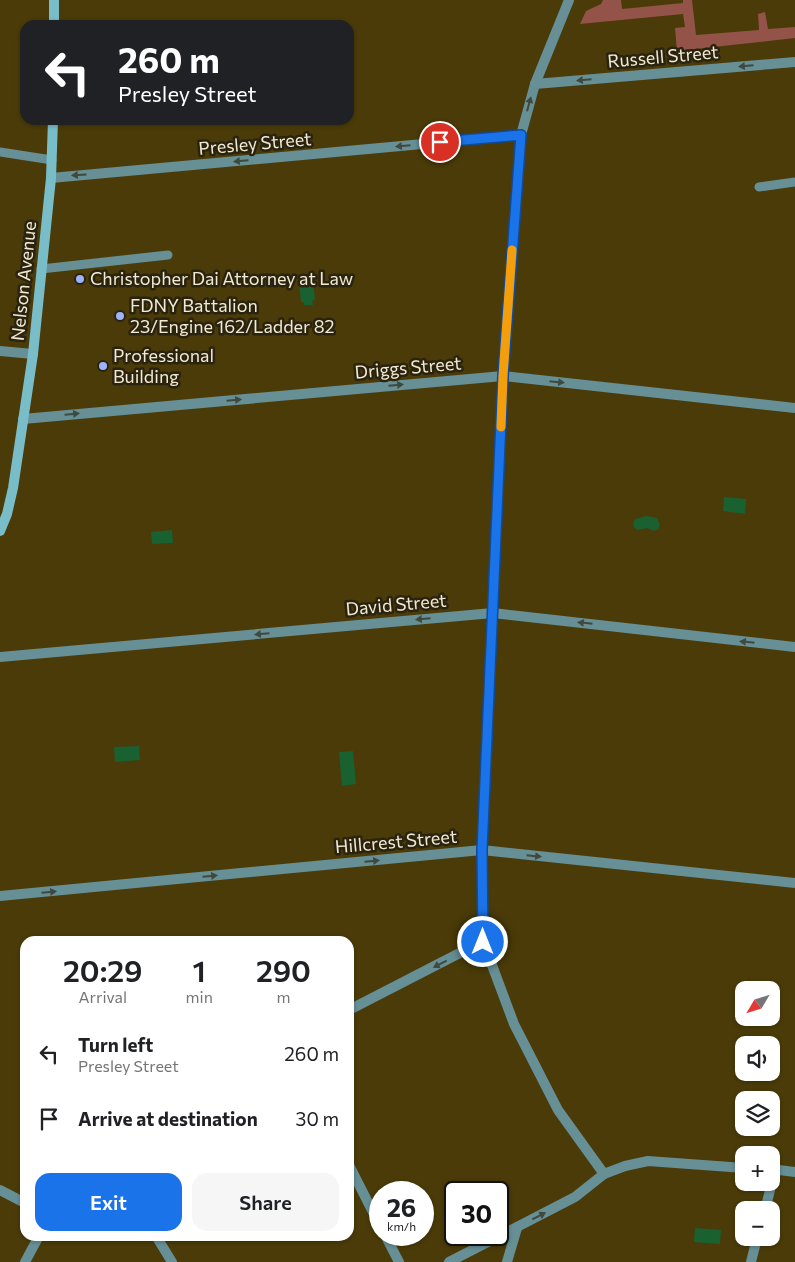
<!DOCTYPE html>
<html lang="en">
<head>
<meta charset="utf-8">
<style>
	:root { --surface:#fff; --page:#f6f6f6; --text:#202124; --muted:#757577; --accent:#1a73e8 }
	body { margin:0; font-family:Commissioner,sans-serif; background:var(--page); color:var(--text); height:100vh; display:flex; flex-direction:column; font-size:19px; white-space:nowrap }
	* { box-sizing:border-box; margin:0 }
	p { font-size:16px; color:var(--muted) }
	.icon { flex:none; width:28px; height:28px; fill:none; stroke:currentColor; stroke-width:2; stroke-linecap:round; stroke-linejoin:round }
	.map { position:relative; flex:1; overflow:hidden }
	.sheet { position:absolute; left:20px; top:936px; width:334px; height:305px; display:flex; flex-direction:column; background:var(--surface); border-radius:15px; box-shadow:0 1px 4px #0004 }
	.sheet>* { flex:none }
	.top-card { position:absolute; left:20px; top:20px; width:334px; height:105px; border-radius:15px; box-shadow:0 1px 4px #0004; background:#202124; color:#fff; overflow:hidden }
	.needle { width:32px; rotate:232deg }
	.fabs { position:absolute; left:735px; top:981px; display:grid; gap:10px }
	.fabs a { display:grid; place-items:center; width:45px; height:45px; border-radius:10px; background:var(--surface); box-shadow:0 1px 4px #0004; font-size:25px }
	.speed { position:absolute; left:369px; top:1181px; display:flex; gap:10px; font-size:25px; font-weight:700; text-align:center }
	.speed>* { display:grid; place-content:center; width:65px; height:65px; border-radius:50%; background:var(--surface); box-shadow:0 1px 4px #0004; line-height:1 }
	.speed small { font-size:12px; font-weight:400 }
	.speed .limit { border:2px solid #111; border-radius:8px; background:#fff; color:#111 }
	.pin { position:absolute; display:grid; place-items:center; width:42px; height:42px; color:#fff; margin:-21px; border:2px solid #fff; border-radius:50%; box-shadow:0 1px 5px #0007 }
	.me { position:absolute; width:55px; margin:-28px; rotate:0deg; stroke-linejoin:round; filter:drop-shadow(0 0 4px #0008) }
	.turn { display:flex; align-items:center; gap:18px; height:105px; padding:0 15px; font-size:22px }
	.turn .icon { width:65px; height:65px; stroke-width:2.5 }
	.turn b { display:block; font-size:35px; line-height:42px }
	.eta { display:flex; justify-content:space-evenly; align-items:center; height:85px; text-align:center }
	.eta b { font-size:30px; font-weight:600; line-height:35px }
	.primary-button { display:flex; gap:10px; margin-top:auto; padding:10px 15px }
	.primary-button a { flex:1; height:58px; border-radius:15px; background:var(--accent); color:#fff; font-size:20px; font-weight:600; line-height:58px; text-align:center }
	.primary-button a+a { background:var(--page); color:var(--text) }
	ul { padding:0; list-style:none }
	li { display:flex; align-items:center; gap:15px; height:65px; padding:0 15px }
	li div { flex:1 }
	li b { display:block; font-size:19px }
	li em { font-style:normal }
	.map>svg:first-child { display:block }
	.green { fill:#935348 }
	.water { fill:#1a6132 }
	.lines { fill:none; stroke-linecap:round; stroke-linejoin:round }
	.lane { stroke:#668f96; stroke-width:9 }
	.street { stroke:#668f96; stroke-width:10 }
	.secondary { stroke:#79bdc9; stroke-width:10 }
	.oneway { fill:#3f493e }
	.route-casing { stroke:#114b97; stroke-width:12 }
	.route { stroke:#1a73e8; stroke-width:9 }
	.slow { stroke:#f59e0b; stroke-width:9 }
	.poi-dot { fill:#9db4fd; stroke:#2a230f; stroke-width:2 }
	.labels { text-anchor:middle; stroke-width:5; stroke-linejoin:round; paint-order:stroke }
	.street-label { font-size:18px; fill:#f2e9d1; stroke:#2a230f }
	.poi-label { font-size:18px; fill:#f2e9d1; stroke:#2a230f; text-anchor:start }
</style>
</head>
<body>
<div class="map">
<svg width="795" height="1262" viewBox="0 0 795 1262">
	<rect width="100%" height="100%" fill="#4a3b08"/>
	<!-- green -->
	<polygon class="green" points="603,0 621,0 622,9 683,3 683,0 692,0 696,35 759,30 758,14 765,12 768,29 795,27 795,38 677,51 675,28 685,27 683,14 580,24 586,11 601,4"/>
	<!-- water -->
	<g class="water">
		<polygon points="313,280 315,300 312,301 313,305 304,305 303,302 301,302 299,282"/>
		<polygon points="724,497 746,499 745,514 723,511"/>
		<polygon points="646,516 657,518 660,525 658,529 654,531 647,528 637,530 634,527 633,523 635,519"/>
		<polygon points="172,530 173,543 152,544 151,532"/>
		<polygon points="139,746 140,760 115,762 114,747"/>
		<polygon points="353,751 356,784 342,786 339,752"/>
		<polygon points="695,1228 721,1230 720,1244 694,1242"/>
	</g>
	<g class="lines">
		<!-- lane -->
		<g class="lane">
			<polyline points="0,152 52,160"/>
			<polyline points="759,187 795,182"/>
			<polyline points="41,269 168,255"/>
		</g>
		<!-- street -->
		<g class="street">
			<polyline points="569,0 535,84 521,135 503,376 482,850 483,941 514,1024 558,1110 604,1174 625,1166 648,1161 744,1168"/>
			<polyline points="535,84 795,62"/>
			<polyline points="51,178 521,135"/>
			<polyline points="0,351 33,354"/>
			<polyline points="23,419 503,376 795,408"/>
			<polyline points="0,657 493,613 795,647"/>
			<polyline points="0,896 482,850 795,883"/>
			<polyline points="349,1010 483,941"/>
			<polyline points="349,1165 380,1226"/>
			<polyline points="771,1169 795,1172"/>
			<polyline points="0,1190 25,1203"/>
			<polyline points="765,1210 775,1170"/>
			<polyline points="385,1235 399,1262"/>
			<polyline points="156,1236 172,1262"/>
			<polyline points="25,1262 39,1236"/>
			<polyline points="449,1262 575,1197 604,1174"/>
			<polyline points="507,1262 517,1228"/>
			<polyline points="751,1262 757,1238"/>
		</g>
		<!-- secondary -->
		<g class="secondary">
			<polyline points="54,25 54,0"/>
			<polyline points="0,531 7,514 13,488 33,354 51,178 53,120"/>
		</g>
	</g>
	<!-- one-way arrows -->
	<defs><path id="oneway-solid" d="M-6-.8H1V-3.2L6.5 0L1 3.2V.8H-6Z" transform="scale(1.25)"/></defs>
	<g class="oneway">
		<use href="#oneway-solid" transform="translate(746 66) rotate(175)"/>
		<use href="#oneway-solid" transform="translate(584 80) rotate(175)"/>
		<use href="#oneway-solid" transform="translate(529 104) rotate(-75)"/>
		<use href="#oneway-solid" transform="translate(403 146) rotate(175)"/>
		<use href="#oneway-solid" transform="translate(241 161) rotate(175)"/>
		<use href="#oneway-solid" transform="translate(79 175) rotate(176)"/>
		<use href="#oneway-solid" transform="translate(557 382) rotate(6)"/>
		<use href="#oneway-solid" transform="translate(396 385) rotate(-5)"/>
		<use href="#oneway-solid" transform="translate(234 400) rotate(-5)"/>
		<use href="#oneway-solid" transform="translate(72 414) rotate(-5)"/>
		<use href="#oneway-solid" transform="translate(423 619) rotate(175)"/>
		<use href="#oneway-solid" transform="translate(585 623) rotate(-174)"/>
		<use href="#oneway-solid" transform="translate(262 634) rotate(175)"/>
		<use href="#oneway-solid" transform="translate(747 642) rotate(-174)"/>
		<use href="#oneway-solid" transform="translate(534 856) rotate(6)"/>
		<use href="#oneway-solid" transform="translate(372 861) rotate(-5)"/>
		<use href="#oneway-solid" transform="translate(210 876) rotate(-5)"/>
		<use href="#oneway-solid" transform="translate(49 892) rotate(-5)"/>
		<use href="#oneway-solid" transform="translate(440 964) rotate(153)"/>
		<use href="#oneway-solid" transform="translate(539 1216) rotate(-27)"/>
	</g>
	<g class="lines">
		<defs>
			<polyline id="route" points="440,142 521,135 503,376 482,850 483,942"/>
		</defs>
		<!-- route casing -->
		<use href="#route" class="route-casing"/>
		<!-- route -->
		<use href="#route" class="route"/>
		<!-- slow -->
		<polyline class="slow" points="501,427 503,376 512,250"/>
	</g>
	<!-- markers -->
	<g class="poi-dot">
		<circle cx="80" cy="279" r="5"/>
		<circle cx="120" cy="316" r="5"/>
		<circle cx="103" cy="366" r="5"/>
	</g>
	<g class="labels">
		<!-- street labels -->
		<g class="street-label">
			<text transform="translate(663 57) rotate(-5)" y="6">Russell Street</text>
			<text transform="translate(255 144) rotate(-5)" y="6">Presley Street</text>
			<text transform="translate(24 281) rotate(-84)" y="6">Nelson Avenue</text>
			<text transform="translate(408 368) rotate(-5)" y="6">Driggs Street</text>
			<text transform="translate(396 605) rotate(-5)" y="6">David Street</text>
			<text transform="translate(396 842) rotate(-5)" y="6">Hillcrest Street</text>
		</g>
		<!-- poi labels -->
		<g class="poi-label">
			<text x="90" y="285">Christopher Dai Attorney at Law</text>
			<text x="130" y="312">FDNY Battalion<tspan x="130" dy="21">23/Engine 162/Ladder 82</tspan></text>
			<text x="113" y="362">Professional<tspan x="113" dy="21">Building</tspan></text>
		</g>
	</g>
</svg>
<div class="fabs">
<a><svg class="needle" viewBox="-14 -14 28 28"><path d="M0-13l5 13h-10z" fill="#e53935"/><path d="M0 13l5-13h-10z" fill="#757577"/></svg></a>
<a><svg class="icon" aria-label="sound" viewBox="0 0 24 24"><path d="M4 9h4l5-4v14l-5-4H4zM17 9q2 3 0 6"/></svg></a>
<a><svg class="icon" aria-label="layers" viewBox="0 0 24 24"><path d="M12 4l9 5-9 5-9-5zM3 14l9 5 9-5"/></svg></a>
<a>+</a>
<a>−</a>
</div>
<div class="speed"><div>26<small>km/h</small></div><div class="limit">30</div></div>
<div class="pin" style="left:440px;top:142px;background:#d93025"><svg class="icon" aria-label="arrive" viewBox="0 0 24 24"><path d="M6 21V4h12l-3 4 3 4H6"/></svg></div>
<svg class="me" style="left:483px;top:942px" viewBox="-20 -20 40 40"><circle r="17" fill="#1a73e8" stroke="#fff" stroke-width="3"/><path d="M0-11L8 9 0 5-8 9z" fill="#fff"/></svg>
<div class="top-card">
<div class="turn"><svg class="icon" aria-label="left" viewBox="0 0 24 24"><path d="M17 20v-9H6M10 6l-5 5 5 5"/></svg><div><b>260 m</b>Presley Street</div></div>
</div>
<section class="sheet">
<div class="eta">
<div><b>20:29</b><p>Arrival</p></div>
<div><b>1</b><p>min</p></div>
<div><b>290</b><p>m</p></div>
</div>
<ul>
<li><svg class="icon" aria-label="left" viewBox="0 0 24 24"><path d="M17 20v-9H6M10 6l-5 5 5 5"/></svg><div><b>Turn left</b><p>Presley Street</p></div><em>260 m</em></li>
<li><svg class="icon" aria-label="arrive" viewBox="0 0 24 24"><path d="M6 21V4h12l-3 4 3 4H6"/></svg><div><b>Arrive at destination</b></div><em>30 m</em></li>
</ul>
<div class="primary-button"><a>Exit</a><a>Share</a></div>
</section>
</div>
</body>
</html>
